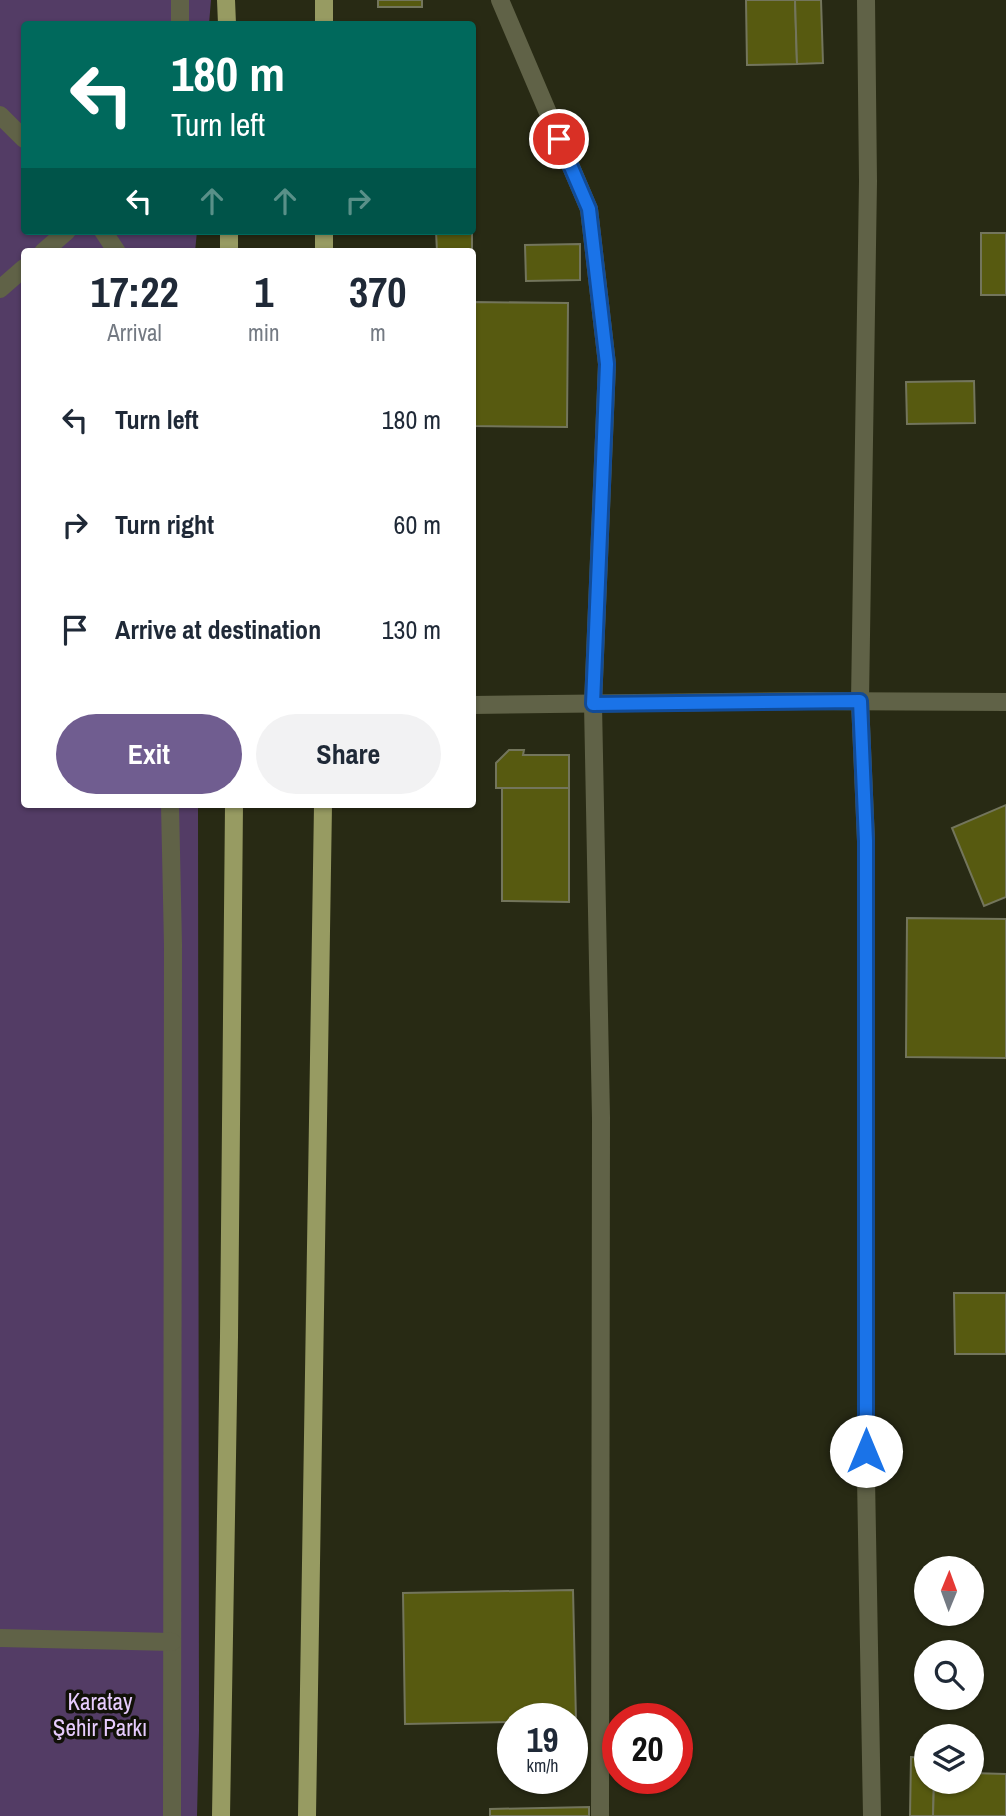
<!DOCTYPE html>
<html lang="en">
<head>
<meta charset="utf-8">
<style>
	:root { --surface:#fff; --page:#f2f2f3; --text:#1f2937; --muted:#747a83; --accent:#705d90 }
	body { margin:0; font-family:"Archivo Narrow",sans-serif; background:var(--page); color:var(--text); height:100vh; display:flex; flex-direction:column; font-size:26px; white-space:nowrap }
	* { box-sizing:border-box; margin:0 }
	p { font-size:23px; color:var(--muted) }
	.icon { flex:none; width:38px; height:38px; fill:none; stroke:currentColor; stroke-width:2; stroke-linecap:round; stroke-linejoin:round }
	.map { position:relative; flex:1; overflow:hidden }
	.sheet { position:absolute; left:21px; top:248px; width:455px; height:560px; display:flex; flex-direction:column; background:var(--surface); border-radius:7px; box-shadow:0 2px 5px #0004 }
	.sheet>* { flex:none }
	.guide { position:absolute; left:21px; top:21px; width:455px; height:214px; border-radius:7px; box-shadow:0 2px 5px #0004; background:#00695c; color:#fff; overflow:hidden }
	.needle { width:46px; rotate:1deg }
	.controls { position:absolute; left:914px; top:1556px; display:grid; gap:14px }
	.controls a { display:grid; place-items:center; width:70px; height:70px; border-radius:50%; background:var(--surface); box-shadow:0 2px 5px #0004; font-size:35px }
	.speed { position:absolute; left:497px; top:1703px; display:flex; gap:14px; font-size:35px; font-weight:700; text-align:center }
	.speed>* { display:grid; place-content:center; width:91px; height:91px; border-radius:50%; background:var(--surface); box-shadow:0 2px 5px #0004; line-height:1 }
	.speed small { font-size:18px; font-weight:400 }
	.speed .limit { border:10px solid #d22; background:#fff; color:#111 }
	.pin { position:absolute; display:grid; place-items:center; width:60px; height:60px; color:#fff; margin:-30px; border:4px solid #fff; border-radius:50%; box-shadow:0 2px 7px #0007 }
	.me { position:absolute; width:77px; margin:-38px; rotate:0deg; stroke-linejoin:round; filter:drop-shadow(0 0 5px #0008) }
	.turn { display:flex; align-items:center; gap:24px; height:147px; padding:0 35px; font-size:32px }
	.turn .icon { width:91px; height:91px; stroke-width:2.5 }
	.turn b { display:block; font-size:49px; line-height:60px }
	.lanes { display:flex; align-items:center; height:66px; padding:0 35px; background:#0003; justify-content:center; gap:35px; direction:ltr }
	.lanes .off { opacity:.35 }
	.eta { display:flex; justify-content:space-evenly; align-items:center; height:119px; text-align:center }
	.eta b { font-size:42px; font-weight:800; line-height:49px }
	.action { display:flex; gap:14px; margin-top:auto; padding:14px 35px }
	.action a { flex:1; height:80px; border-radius:42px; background:var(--accent); color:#fff; font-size:28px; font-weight:800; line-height:80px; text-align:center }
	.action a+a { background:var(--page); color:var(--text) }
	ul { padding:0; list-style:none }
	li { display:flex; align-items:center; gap:21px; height:105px; padding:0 35px }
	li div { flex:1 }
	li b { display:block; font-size:26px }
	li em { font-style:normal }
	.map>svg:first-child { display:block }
	.green { fill:#533c65 }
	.building { fill:#575a10; stroke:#73755c; stroke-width:2 }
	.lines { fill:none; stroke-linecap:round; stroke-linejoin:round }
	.minor { stroke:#606247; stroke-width:18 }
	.major { stroke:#979b62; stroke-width:18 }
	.route-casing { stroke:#114b97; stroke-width:18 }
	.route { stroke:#1a73e8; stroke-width:12 }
	.labels { text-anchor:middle; stroke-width:7; stroke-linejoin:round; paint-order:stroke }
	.park-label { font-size:23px; fill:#e7ccfe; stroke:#111108 }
</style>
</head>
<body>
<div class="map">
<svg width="1006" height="1816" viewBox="0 0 1006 1816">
	<rect width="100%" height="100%" fill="#282a14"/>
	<!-- green -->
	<polygon class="green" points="0,0 211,0 209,24 24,24 24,231 197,231 195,252 24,252 24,805 198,805 199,1730 197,1816 0,1816"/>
	<!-- building -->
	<g class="building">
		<rect x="378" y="0" width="44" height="7"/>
		<polygon points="746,0 795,0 797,64 747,65"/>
		<polygon points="795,0 821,0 823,63 797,64"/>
		<polygon points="436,231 472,231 472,252 437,252"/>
		<rect x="981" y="233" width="25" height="62"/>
		<polygon points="580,244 580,280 526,281 525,245"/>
		<polygon points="472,302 568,303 567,427 472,426"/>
		<polygon points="974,381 975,423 907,424 906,382"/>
		<polygon points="509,750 524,750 523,755 569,755 569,788 496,788 496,763"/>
		<polygon points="502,788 569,788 569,902 502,901"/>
		<polygon points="1006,805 1006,897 984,906 952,828"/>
		<polygon points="907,918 1006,919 1006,1058 906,1057"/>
		<polygon points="954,1293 1006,1293 1006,1354 955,1354"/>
		<polygon points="573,1590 576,1721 572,1721 572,1718 513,1718 513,1722 405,1724 403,1593"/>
		<polygon points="911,1757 926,1758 926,1782 934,1782 933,1816 910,1816"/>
		<polygon points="971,1773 1006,1774 1006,1816 933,1816 934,1782 971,1782"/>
		<polygon points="589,1807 589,1816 490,1816 490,1809"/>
	</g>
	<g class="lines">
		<!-- minor -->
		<g class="minor">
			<polyline points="180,0 180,24"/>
			<polyline points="500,0 589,209 607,364 593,704 601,1118 600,1816"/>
			<polyline points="866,0 868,181 860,701 866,841 866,1478 872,1816"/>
			<polyline points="0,115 24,139"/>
			<polyline points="103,231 117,252"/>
			<polyline points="43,252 67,231"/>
			<polyline points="0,289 24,268"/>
			<polyline points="472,705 808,701 1006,702"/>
			<polyline points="170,805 173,945 172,1816"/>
			<polyline points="0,1638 172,1642"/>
		</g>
		<!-- major -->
		<g class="major">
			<polyline points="226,0 227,24"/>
			<polyline points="324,0 324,24"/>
			<polyline points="229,231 229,252"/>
			<polyline points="324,231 324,252"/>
			<polyline points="221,1816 229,1337 234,805"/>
			<polyline points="307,1816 323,805"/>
		</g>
	</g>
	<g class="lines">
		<defs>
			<polyline id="route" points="559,139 589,209 607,364 593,704 860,701 866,841 866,1451"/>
		</defs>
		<!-- route casing -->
		<use href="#route" class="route-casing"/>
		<!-- route -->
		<use href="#route" class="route"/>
	</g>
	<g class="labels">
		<!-- park labels -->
		<g class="park-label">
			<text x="100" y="1710">Karatay<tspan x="100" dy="26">Şehir Parkı</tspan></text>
		</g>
	</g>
</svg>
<div class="controls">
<a><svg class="needle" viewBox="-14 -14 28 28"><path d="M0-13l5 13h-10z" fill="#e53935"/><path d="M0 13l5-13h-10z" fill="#747a83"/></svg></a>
<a><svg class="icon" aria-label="search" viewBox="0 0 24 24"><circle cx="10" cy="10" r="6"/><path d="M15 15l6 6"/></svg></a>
<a><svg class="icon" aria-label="layers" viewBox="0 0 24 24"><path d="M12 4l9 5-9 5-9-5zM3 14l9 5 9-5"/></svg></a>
</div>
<div class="speed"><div>19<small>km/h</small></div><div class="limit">20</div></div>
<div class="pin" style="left:559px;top:139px;background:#d93025"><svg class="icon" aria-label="arrive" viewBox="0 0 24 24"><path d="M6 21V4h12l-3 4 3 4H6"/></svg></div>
<svg class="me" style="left:866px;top:1451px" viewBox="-20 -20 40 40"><circle r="19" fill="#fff"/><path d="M0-13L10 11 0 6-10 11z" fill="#1a73e8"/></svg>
<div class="guide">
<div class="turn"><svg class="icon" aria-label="left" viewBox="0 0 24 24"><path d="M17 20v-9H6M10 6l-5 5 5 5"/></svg><div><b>180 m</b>Turn left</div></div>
<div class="lanes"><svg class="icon" aria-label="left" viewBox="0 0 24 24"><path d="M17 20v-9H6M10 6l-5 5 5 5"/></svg><svg class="icon off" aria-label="ahead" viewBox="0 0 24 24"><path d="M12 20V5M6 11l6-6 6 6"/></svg><svg class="icon off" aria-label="ahead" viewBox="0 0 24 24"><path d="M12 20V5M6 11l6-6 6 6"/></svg><svg class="icon off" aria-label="right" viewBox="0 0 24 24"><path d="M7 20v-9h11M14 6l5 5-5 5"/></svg></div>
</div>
<section class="sheet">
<div class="eta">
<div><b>17:22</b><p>Arrival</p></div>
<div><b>1</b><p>min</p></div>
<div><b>370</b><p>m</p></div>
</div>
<ul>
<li><svg class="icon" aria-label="left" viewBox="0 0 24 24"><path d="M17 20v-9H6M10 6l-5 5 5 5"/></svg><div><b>Turn left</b></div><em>180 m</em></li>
<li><svg class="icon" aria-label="right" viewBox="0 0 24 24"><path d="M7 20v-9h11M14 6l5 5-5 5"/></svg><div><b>Turn right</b></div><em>60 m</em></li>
<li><svg class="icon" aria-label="arrive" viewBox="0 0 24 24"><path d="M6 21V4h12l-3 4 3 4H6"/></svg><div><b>Arrive at destination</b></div><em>130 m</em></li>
</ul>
<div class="action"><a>Exit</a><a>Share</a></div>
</section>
</div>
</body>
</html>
